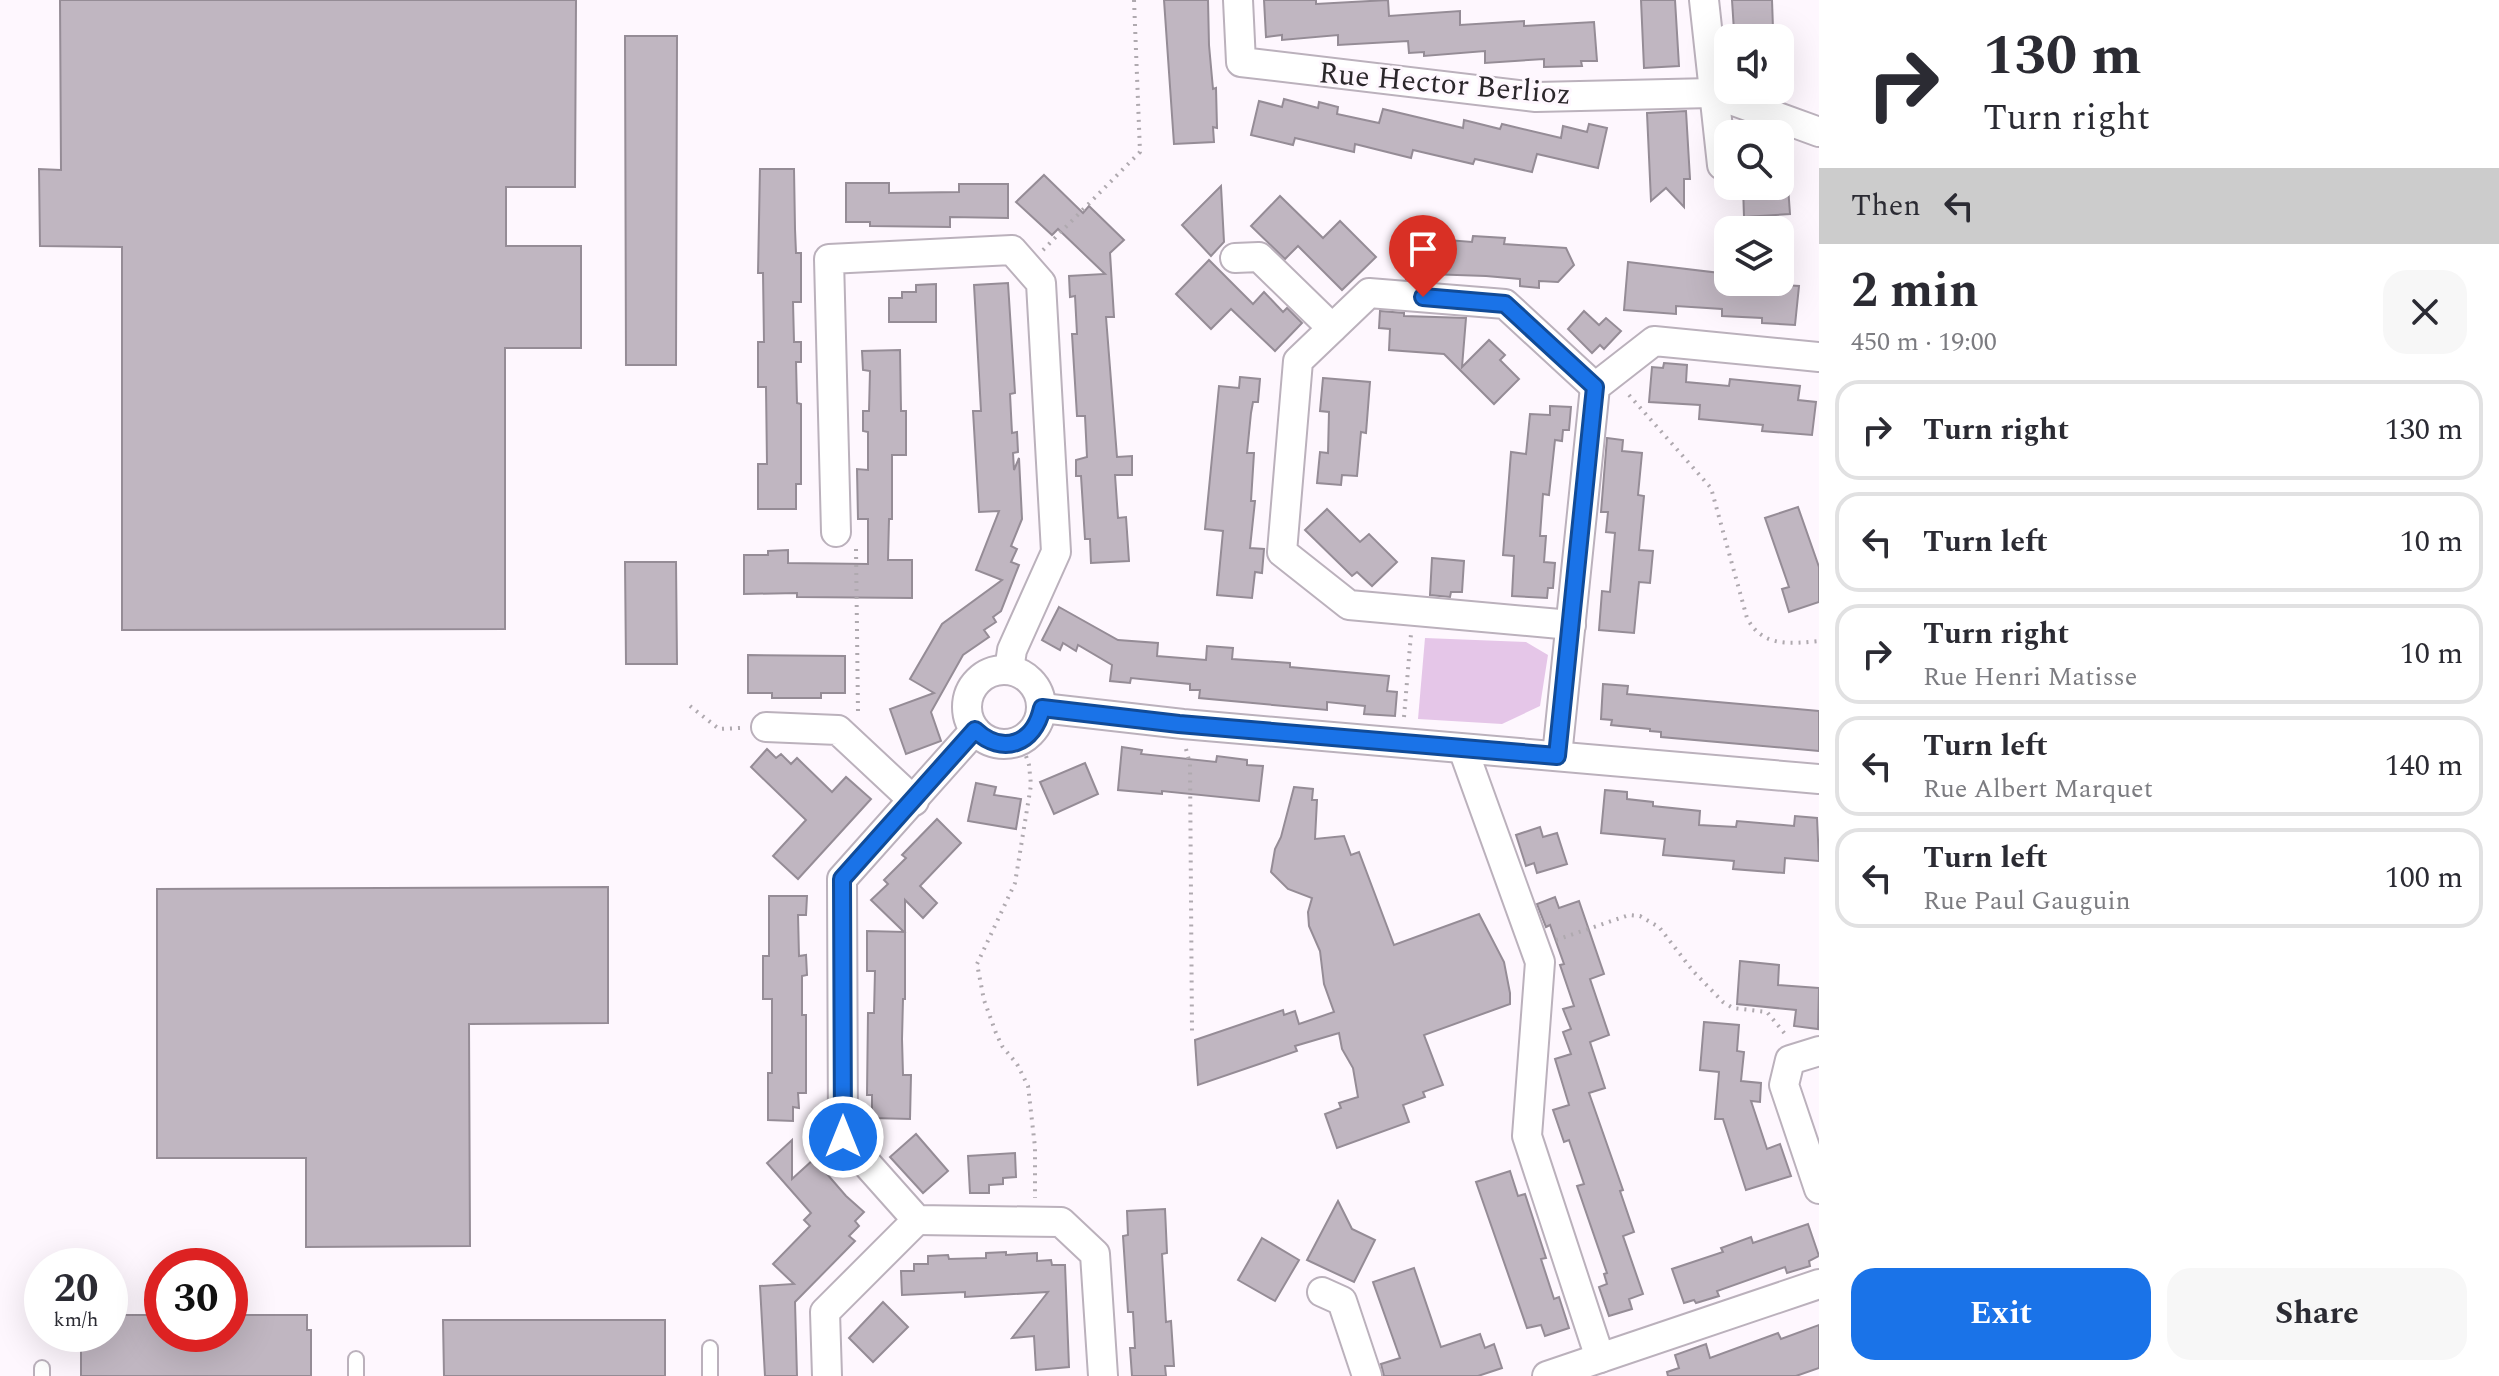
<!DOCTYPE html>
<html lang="en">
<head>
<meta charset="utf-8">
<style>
	:root { --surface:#fff; --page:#f7f7f7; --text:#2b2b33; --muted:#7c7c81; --line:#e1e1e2; --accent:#1a73e8 }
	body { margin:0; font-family:Spectral,serif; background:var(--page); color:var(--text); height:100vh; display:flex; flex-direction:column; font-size:30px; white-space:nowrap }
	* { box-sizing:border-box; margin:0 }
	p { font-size:26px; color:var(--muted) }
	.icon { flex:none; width:44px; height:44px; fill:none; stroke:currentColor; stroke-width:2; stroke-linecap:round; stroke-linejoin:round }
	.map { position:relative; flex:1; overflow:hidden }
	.sheet { display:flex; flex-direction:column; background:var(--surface); width:680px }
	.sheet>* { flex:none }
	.banner { background:#fff; color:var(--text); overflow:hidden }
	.fabs { position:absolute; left:1714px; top:24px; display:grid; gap:16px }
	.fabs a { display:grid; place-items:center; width:80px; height:80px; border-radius:16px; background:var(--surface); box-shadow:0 8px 32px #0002; font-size:40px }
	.speed { position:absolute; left:24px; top:1248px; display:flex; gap:16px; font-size:40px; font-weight:700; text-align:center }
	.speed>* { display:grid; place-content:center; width:104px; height:104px; border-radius:50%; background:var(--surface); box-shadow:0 8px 32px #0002; line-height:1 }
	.speed small { font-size:20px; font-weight:400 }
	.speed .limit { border:12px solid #d22; background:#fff; color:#111 }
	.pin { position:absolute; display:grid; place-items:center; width:68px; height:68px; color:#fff; margin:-82px -34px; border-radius:50% 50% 50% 0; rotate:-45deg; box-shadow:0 0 8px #0007 }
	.pin .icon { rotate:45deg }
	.me { position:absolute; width:88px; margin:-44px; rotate:0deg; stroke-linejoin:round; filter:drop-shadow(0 0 6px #0008) }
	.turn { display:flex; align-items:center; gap:28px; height:168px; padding:0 32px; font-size:36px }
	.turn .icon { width:104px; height:104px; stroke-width:2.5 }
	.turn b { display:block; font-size:56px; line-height:68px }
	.then { display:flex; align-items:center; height:76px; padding:0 32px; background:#0003; gap:16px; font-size:30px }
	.round { display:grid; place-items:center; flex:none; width:84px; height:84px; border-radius:24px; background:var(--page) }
	.overview { display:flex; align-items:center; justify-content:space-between; height:136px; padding:0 32px }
	h1 { font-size:48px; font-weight:700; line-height:60px }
	.primary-button { display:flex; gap:16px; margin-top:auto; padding:16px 32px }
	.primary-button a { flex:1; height:92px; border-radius:24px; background:var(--accent); color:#fff; font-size:32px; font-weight:700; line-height:92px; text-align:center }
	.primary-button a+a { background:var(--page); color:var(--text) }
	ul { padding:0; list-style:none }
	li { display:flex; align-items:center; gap:24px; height:100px; margin:0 16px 12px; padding:0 16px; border:4px solid var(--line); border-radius:24px }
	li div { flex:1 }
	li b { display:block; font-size:30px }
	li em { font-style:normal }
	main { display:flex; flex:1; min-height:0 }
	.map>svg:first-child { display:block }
	.green { fill:#e5c6e8 }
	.building { fill:#c0b6c1; stroke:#958c96; stroke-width:2 }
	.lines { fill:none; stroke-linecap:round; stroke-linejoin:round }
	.lane-casing { stroke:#bbb1bc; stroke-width:18 }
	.street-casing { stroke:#bbb1bc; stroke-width:32 }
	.path { stroke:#afa9af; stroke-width:4; stroke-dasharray:2 6; stroke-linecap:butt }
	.lane { stroke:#fff; stroke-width:14 }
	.street { stroke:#fff; stroke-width:28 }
	.route-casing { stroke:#114b97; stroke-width:20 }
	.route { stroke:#1a73e8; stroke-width:14 }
	.labels { text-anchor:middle; stroke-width:6; stroke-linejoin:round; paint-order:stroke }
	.street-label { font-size:30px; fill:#2b272b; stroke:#fef7fe }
</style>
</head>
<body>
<main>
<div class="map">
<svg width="1819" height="1376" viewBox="0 0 1819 1376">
	<rect width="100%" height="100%" fill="#fef7fe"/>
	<!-- green -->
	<polygon class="green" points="1425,638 1526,642 1548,655 1540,706 1502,724 1418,719"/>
	<!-- building -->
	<g class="building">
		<polygon points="60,0 576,0 575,187 506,187 506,246 581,246 581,348 505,348 505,629 122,630 122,247 40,246 39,169 61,170"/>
		<polygon points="1164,0 1208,0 1209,45 1213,89 1216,88 1217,128 1213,127 1214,142 1174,144"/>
		<polygon points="1264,0 1316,0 1316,4 1388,0 1389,16 1460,11 1460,25 1524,21 1524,26 1594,22 1597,61 1581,61 1582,66 1544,67 1544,59 1485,63 1485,51 1424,56 1424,52 1409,53 1408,41 1338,45 1338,35 1282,40 1282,35 1266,37"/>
		<polygon points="1641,0 1675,0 1679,66 1644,68"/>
		<polygon points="1732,0 1772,0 1773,29 1734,31"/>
		<polygon points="625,36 677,36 676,365 626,365"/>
		<polygon points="1284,99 1318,108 1319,102 1338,107 1337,114 1379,123 1383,109 1463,128 1464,120 1500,129 1502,124 1561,138 1563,126 1587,132 1589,124 1607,128 1598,168 1537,154 1532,172 1475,159 1473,164 1413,150 1411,158 1355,144 1354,152 1295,138 1293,145 1251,135 1259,101 1282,107"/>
		<polygon points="1686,111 1690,179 1684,179 1684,207 1666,188 1651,201 1647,113"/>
		<polygon points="760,169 794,169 795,229 796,253 801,253 801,302 793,302 794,342 801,342 801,362 796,362 797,403 801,404 801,484 796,484 796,509 758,509 758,464 767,464 766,387 758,387 758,342 764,342 763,273 758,273"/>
		<polygon points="1044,175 1083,213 1089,206 1124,240 1110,253 1114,317 1106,317 1117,457 1132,456 1132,475 1115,475 1118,518 1126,517 1129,561 1091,563 1090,539 1085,539 1081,476 1076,476 1076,460 1087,457 1085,416 1077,416 1072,334 1077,334 1075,296 1070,297 1069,276 1105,274 1058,229 1052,235 1016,202"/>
		<polygon points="846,183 889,183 889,193 959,192 959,184 1008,184 1008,218 950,217 950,227 870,226 870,222 846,222"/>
		<polygon points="1221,186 1224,242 1211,256 1182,225"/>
		<polygon points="1743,186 1788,186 1790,214 1744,217"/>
		<polygon points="1280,196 1323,238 1340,221 1376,257 1342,290 1298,246 1285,259 1251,226"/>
		<polygon points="1473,236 1505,238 1504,244 1566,248 1574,265 1558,282 1539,281 1539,288 1520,286 1520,279 1486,276 1428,274 1428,281 1406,279 1410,237 1472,242"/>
		<polygon points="1209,260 1253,304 1264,292 1283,312 1287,308 1302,323 1275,351 1231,309 1211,329 1176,294"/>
		<polygon points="1628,262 1728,274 1728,282 1799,286 1795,325 1762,323 1762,318 1722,316 1722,309 1676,306 1676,314 1624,310"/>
		<polygon points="1008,283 1015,393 1010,394 1012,433 1017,432 1018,452 1013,453 1014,470 1019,458 1022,519 1011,546 1017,549 1011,562 1019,565 1001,611 993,617 996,622 984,630 989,637 963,655 931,712 941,741 906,754 890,709 934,693 910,679 942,624 1002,580 976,570 999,511 979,512 973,411 981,411 974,285"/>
		<polygon points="936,284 936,322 889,322 889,298 902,298 902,292 916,292 916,285"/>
		<polygon points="1380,311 1404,313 1404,316 1466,318 1462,367 1489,340 1505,355 1500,360 1519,379 1494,404 1444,354 1389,350 1390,329 1379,328"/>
		<polygon points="1584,311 1599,325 1606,318 1621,331 1604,349 1600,345 1592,353 1568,329"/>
		<polygon points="900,350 901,411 906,411 906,455 892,455 892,519 889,519 888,560 912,560 912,598 797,597 797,593 744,594 744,555 768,555 768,551 788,550 788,563 868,564 868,519 858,519 857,469 868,470 868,432 863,431 863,411 869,411 870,371 863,370 862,351"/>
		<polygon points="1664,363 1687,365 1686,382 1729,386 1730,379 1800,386 1798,400 1816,402 1812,435 1762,431 1763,425 1699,419 1700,405 1649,402 1652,367 1663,368"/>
		<polygon points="1240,377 1260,379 1258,402 1253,402 1251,413 1247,453 1254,453 1251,501 1255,501 1250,548 1264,549 1262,573 1255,572 1252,598 1217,595 1223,531 1205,529 1219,386 1239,388"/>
		<polygon points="1323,378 1370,382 1366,433 1361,432 1357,476 1342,475 1341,485 1317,483 1320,452 1328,453 1329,412 1320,411"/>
		<polygon points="1550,406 1571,407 1569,430 1563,430 1562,441 1555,440 1549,495 1543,494 1540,536 1546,536 1544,562 1555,563 1553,588 1548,588 1547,598 1512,596 1514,556 1503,555 1511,452 1526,454 1530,414 1550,415"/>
		<polygon points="1607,438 1623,440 1622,451 1642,453 1638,495 1644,496 1639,550 1653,551 1650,583 1639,582 1634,633 1599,630 1602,591 1610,592 1615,533 1606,532 1608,512 1601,512"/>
		<polygon points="1798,507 1819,567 1819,602 1789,612 1782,589 1789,587 1765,518"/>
		<polygon points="1327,509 1360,542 1369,534 1397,562 1372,586 1357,572 1352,576 1305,530"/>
		<polygon points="1432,558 1464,561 1462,592 1451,592 1450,597 1430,595"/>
		<polygon points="625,562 676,562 677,664 626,664"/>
		<polygon points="1059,607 1118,640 1158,643 1157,656 1206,660 1207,646 1233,648 1232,659 1290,663 1290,667 1389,676 1387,691 1397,692 1395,716 1364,714 1365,706 1327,702 1327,710 1199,698 1200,690 1190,690 1190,684 1131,678 1130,683 1110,681 1112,665 1078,645 1076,651 1063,643 1060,650 1042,640"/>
		<polygon points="748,655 845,656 845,693 821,693 821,698 772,698 772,693 748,693"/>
		<polygon points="1603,684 1628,686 1627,694 1819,711 1819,751 1661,737 1661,732 1650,731 1650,729 1611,725 1612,720 1601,719"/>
		<polygon points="1122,747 1142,750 1141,754 1216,762 1217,756 1247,760 1247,765 1263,766 1259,801 1162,791 1162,794 1118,790"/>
		<polygon points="767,749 776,758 781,754 791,764 797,758 832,792 846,777 871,799 798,879 773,856 806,820 751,767"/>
		<polygon points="1085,763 1098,794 1054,814 1040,782"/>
		<polygon points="976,783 996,787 994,795 1021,799 1016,829 968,821"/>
		<polygon points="1294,787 1313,789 1312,800 1317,800 1315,839 1344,836 1351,855 1359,852 1394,945 1479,914 1504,962 1510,993 1510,1004 1424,1035 1443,1085 1423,1092 1425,1097 1403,1105 1409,1122 1337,1148 1325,1114 1341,1108 1339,1103 1358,1097 1353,1068 1342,1049 1339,1033 1295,1046 1297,1051 1198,1085 1195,1040 1283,1010 1284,1015 1295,1011 1299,1024 1334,1012 1324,984 1320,951 1309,926 1308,912 1312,898 1288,889 1271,872 1275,849 1281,837"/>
		<polygon points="1605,790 1627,792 1627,799 1653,802 1653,806 1700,811 1699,825 1736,827 1737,821 1794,826 1795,816 1817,818 1819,861 1785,858 1784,873 1733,869 1734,861 1663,855 1665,839 1601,833"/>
		<polygon points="937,819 961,843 920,886 937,903 923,918 905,900 905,999 903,999 902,1039 903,1075 911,1075 910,1119 872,1118 872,1095 867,1095 868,1013 874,1013 875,971 867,971 867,931 904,932 871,900 888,884 884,880 906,858 902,855"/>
		<polygon points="1540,827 1543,837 1557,833 1567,864 1537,873 1534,863 1526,866 1516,835"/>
		<polygon points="608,887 608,1023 469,1024 470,1246 306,1247 306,1158 157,1158 157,889"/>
		<polygon points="769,896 807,896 806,915 798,915 799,956 806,955 807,975 802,976 802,1015 806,1015 806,1093 798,1093 799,1108 793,1107 793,1121 768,1120 768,1073 772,1073 772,999 763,999 763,956 769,956"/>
		<polygon points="1555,897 1559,908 1579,901 1604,974 1590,979 1609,1035 1590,1042 1605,1088 1589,1093 1623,1190 1620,1191 1634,1232 1623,1236 1643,1294 1629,1299 1632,1309 1609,1316 1599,1287 1607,1284 1604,1274 1607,1273 1577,1186 1584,1184 1569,1140 1564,1142 1553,1110 1569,1105 1555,1059 1571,1054 1563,1032 1571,1029 1563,1009 1574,1006 1560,965 1564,964 1550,925 1546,927 1537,904"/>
		<polygon points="1740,961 1779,965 1778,985 1819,988 1818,1029 1794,1026 1796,1010 1737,1004"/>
		<polygon points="1704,1022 1739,1025 1737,1051 1744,1052 1741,1081 1761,1083 1760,1102 1751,1101 1767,1149 1780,1144 1791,1176 1746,1190 1723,1119 1715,1119 1719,1072 1700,1070"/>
		<polygon points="916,1134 948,1171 923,1193 890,1157"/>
		<polygon points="792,1140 792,1179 814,1159 846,1196 864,1212 855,1221 859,1226 849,1236 855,1241 795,1302 797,1376 765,1376 760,1286 794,1284 773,1264 810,1226 804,1220 811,1213 767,1163"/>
		<polygon points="1015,1153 1016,1177 1003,1178 1003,1184 989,1185 989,1193 970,1193 968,1156"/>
		<polygon points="1510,1171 1518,1196 1525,1194 1546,1258 1541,1259 1554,1299 1559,1297 1569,1328 1545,1336 1541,1325 1527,1328 1476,1182"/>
		<polygon points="1338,1201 1352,1229 1375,1240 1354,1282 1307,1260"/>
		<polygon points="1165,1209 1167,1253 1162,1254 1166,1322 1171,1321 1174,1366 1165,1366 1166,1376 1132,1376 1130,1348 1135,1348 1133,1312 1128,1312 1123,1236 1128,1235 1127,1211"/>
		<polygon points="1808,1224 1819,1256 1809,1261 1810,1266 1787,1273 1785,1267 1717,1291 1719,1296 1696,1303 1694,1300 1684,1303 1672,1269 1723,1252 1721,1248 1751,1237 1753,1243"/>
		<polygon points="1262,1238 1299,1260 1275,1301 1238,1280"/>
		<polygon points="1006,1252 1006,1255 1037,1253 1037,1261 1051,1260 1052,1265 1065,1265 1069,1367 1036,1370 1034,1336 1012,1338 1048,1292 965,1297 965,1292 902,1295 901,1271 914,1271 914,1264 928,1264 928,1256 948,1255 949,1259 986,1258 986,1253"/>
		<polygon points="1414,1268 1441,1347 1480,1334 1485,1348 1494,1344 1502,1368 1478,1376 1384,1376 1381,1364 1400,1358 1373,1282"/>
		<polygon points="883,1302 908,1327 873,1362 849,1338"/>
		<polygon points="110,1315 162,1315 162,1334 230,1334 230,1315 307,1315 307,1330 311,1330 311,1376 81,1376 81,1334 110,1334"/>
		<polygon points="443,1320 665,1320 665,1376 444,1376"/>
		<polygon points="1819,1325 1819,1368 1796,1376 1668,1376 1667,1372 1679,1368 1675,1355 1706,1344 1710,1358 1778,1333 1781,1339"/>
	</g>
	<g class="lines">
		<defs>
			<g id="lane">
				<polyline points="356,1359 356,1376"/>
				<polyline points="42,1368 42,1376"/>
				<polyline points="710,1376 710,1348"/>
			</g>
			<g id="street">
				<polyline points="1238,0 1241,62 1536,97 1712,93 1819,132"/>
				<polyline points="1704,0 1722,165"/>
				<polyline points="1235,258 1259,257 1332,328"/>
				<polyline points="836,532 829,259 1012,250 1041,283 1056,552 1012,650 1009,670"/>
				<polyline points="1571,625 1349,605 1282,552 1298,361 1369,293 1505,304 1595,387"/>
				<circle cx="1004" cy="707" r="37"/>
				<polyline points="1042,708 1183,724 1819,779"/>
				<polyline points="766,727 838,730 914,801"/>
				<polyline points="975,730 842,879 843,1137 917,1220 1061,1222 1095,1254 1103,1376"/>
				<polyline points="1463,749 1540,962 1527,1136 1600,1358 1819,1284"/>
				<polyline points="1557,756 1595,387 1654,341 1819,357"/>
				<polyline points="1819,1051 1790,1060 1784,1085 1819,1189"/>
				<polyline points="1322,1292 1342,1301 1367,1376"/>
				<polyline points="827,1376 825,1312 917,1220"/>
				<polyline points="1547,1376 1600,1358"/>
			</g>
		</defs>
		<!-- lane casing -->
		<use href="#lane" class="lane-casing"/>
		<!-- street casing -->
		<use href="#street" class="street-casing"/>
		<!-- path -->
		<g class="path">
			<polyline points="1043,250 1140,152 1134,0"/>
			<path d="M1629,395L1711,488L1747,618C1762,647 1789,644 1819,641"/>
			<polyline points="856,549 858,712"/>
			<polyline points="690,706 719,729 740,728"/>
			<polyline points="1404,717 1411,634"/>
			<polyline points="1021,741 1029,765 1031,785 1015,883 977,964 984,1000 996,1033 1002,1046 1017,1064 1028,1086 1035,1147 1035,1198"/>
			<polyline points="1186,749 1190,764 1192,1031"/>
			<polyline points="1556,940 1629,915 1640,916 1659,927 1693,971 1723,1002 1733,1008 1767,1012 1785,1034"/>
		</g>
		<!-- lane -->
		<use href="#lane" class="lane"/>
		<!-- street -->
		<use href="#street" class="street"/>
	</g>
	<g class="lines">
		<defs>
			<path id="route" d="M843,1137L842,879L975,730C1003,756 1034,744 1042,708L1179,724L1557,756L1595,387L1505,304L1423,297"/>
		</defs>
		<!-- route casing -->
		<use href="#route" class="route-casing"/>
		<!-- route -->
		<use href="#route" class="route"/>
	</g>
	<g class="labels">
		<!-- street labels -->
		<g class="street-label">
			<text transform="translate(1445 83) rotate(5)" y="10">Rue Hector Berlioz</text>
		</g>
	</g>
</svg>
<div class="fabs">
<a><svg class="icon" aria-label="sound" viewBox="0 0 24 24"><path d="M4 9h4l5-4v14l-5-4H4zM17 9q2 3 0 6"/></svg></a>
<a><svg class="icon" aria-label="search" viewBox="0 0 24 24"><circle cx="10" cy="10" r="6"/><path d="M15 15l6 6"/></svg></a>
<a><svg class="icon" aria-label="layers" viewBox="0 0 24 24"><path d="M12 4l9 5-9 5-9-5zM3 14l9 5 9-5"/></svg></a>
</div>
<div class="speed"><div>20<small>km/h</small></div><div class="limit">30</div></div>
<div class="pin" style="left:1423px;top:297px;background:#d93025"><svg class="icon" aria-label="arrive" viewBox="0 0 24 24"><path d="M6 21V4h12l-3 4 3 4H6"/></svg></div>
<svg class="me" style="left:843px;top:1137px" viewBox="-20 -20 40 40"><circle r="17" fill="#1a73e8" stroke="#fff" stroke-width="3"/><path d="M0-11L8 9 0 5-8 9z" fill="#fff"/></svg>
</div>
<section class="sheet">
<div class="banner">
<div class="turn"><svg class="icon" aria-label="right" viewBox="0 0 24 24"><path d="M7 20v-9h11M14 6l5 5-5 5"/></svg><div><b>130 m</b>Turn right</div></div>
<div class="then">Then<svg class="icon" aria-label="left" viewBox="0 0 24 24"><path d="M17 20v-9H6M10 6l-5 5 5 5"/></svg></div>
</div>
<div class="overview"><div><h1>2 min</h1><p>450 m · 19:00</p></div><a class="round"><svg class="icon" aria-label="close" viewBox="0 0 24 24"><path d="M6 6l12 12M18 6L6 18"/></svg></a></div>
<ul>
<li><svg class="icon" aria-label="right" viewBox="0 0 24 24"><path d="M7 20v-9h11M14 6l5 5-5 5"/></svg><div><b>Turn right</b></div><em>130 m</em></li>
<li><svg class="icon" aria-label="left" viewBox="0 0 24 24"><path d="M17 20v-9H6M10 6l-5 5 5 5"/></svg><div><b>Turn left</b></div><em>10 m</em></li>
<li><svg class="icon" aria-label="right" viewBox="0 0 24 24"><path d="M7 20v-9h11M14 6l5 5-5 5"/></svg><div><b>Turn right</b><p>Rue Henri Matisse</p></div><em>10 m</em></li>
<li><svg class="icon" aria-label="left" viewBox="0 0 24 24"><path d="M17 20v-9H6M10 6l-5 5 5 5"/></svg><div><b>Turn left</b><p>Rue Albert Marquet</p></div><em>140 m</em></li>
<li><svg class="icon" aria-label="left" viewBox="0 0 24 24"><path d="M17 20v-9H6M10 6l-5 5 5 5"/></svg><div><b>Turn left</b><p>Rue Paul Gauguin</p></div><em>100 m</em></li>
</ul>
<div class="primary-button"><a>Exit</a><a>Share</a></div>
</section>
</main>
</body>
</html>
